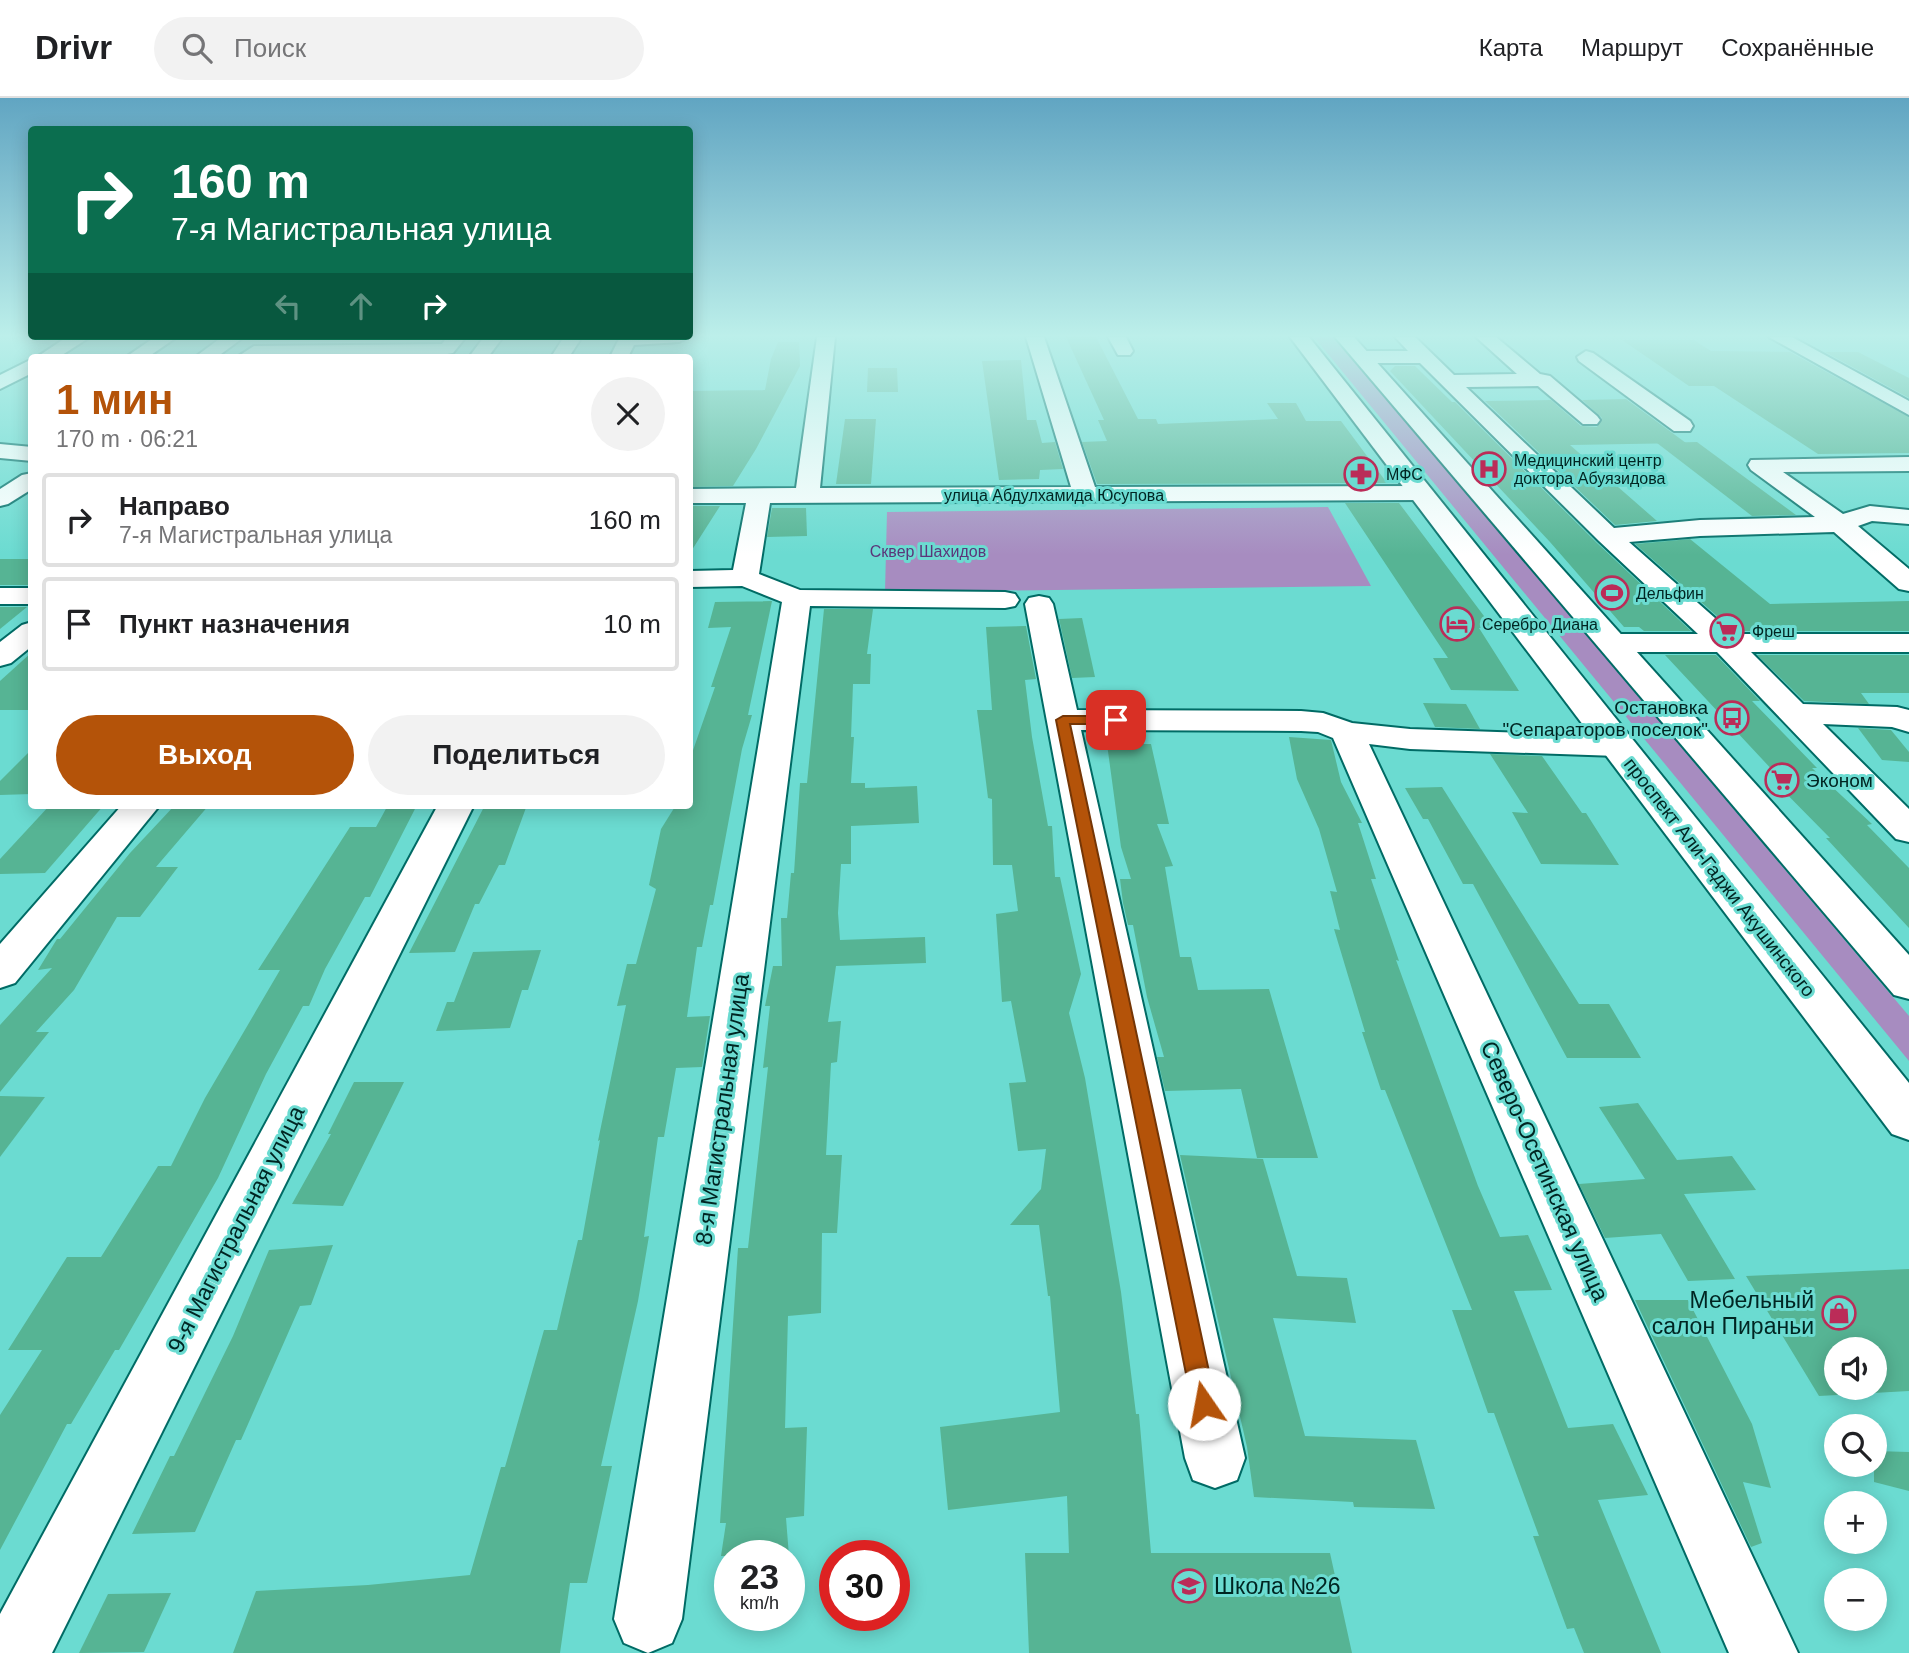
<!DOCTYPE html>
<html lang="ru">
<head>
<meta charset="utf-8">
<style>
	:root { --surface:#fff; --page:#f2f2f2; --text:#202124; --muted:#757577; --line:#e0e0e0; --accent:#b45309 }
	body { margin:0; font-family:Helvetica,sans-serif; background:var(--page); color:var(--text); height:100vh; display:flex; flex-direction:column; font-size:26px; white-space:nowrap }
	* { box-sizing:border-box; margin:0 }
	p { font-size:23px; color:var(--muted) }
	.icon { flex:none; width:38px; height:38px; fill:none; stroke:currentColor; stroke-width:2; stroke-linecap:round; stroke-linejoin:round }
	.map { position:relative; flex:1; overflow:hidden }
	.details { position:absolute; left:28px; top:256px; width:665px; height:455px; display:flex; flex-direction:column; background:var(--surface); border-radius:7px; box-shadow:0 4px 18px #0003 }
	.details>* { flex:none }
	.hud { position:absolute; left:28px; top:28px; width:665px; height:214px; border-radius:7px; box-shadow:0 4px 18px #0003; background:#0b6e4f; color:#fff; overflow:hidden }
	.fabs { position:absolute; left:1824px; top:1239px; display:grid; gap:14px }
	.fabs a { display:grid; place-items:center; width:63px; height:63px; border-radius:50%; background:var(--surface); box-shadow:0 4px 18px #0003; font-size:35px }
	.speed { position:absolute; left:714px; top:1442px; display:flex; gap:14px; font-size:35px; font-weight:700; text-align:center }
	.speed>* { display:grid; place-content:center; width:91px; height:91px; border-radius:50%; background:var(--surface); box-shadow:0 4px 18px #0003; line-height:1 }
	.speed small { font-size:18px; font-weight:400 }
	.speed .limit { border:10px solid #d22; background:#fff; color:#111 }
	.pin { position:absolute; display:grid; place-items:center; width:60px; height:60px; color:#fff; margin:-30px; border-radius:14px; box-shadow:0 4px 10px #0006 }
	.me { position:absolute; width:77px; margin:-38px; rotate:348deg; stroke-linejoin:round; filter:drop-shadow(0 0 5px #0008) }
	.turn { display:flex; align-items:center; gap:24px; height:147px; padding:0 28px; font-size:32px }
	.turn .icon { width:91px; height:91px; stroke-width:2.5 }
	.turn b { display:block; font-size:49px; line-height:60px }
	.lanes { display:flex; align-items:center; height:66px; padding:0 28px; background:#0003; justify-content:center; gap:35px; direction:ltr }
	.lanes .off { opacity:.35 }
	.round { display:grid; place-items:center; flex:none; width:74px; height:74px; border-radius:37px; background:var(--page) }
	.overview { display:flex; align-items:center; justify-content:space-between; height:119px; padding:0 28px }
	h1 { font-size:42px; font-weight:600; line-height:52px; color:var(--accent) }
	.primary-button { display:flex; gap:14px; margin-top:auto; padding:14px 28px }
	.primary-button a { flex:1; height:80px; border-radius:42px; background:var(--accent); color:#fff; font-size:28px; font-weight:600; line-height:80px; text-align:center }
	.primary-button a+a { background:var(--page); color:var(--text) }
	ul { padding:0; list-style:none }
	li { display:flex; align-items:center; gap:21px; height:94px; margin:0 14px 10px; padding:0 14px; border:4px solid var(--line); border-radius:7px }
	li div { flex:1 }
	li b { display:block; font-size:26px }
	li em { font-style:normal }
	header { display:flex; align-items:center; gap:42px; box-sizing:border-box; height:98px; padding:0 35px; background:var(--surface); border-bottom:2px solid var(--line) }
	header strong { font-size:33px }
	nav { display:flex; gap:38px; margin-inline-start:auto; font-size:24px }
	.search { width:490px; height:63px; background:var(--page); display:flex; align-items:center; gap:18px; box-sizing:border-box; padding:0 24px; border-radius:38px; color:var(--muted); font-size:26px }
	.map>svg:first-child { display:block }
	.green { fill:#a78cc0 }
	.building { fill:#56b494; fill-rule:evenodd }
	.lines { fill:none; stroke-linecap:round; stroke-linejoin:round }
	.minor-casing { stroke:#006b65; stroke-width:4 }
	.major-casing { stroke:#006b65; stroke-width:4 }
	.minor { fill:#fff; fill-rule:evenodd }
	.major { fill:#fff; fill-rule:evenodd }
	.route { fill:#b45309; stroke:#753606; stroke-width:2 }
	.labels { text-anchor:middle; stroke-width:6; stroke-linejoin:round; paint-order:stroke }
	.far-poi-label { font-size:16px; fill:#002522; stroke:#6bdbd1; text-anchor:start }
	.far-street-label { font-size:16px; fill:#002522; stroke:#6bdbd1 }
	.far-park-label { font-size:16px; fill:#5b3679; stroke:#6bdbd1 }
	.poi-label { font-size:19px; fill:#002522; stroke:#6bdbd1; text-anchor:end }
	.street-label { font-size:19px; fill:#002522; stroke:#6bdbd1 }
	.near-street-label { font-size:23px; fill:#002522; stroke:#6bdbd1 }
	.near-poi-label { font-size:23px; fill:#002522; stroke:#6bdbd1; text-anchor:end }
</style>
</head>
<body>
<header>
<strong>Drivr</strong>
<div class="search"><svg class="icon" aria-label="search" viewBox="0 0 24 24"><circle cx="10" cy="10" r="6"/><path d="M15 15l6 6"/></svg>Поиск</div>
<nav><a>Карта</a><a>Маршрут</a><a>Сохранённые</a></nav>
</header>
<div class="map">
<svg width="1909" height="1555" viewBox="0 0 1909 1555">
	<rect width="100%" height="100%" fill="#6bdbd1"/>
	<!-- green -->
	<g class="green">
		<polygon points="1314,239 1334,239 1909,918 1909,963"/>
		<polygon points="1328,409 1371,488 885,494 887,414"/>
	</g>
	<!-- building -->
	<g class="building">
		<polygon points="1066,239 1096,239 1138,321 1156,321 1158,326 1278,321 1267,305 1296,305 1306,323 1341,323 1387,385 1097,386 1082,344 1107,343 1098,322 1104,322"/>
		<polygon points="1622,242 1694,242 1711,253 1790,254 1909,319 1909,355 1818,356 1714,288 1689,288"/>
		<polygon points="778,244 799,244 800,268 756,351 733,388 690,389 690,293 765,292 771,261"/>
		<polygon points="1825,254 1858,254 1909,280 1909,300"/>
		<polygon points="1021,262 1027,322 1036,322 1042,345 1055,344 1063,371 1040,372 1039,381 999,382 982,263"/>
		<polygon points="1395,268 1415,268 1452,304 1455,304 1597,445 1691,533 1644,533 1639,529 1624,529 1550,444 1390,273"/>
		<polygon points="868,270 897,270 898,294 867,294"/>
		<polygon points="1626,301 1686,345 1570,347 1657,423 1615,427 1485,303 1551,302 1581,328 1597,329 1602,320 1582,302"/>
		<polygon points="845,321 876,321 871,386 836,386"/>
		<polygon points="1697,344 1796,417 1752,418 1657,345"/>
		<polygon points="1345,405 1399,405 1493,530 1479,530 1519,593 1451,592 1433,560 1448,560"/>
		<polygon points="690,408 720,408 690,455 690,407"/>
		<polygon points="772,410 806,410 807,438 767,439"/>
		<polygon points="1690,441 1770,506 1909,503 1909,533 1734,533 1635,446"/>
		<rect x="0" y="461" width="32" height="26"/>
		<polygon points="772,503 748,617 752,617 742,651 713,807 710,807 702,849 697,849 687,919 710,918 702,969 676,970 664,1039 658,1039 644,1139 649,1138 638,1203 601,1368 612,1368 587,1485 570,1485 560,1555 233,1555 256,1493 368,1487 470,1477 501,1369 505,1369 544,1232 557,1232 578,1142 582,1142 600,1042 598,1043 626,907 617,908 627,866 636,866 656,791 649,787 661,731 676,707 690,707 690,661 715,589 711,589 731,529 708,530 715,504"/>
		<polygon points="0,509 27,509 0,531"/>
		<polygon points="824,511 873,511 867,556 871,556 870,586 853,586 851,639 854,639 851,685 865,685 865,690 917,688 919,725 851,728 851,766 841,766 838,815 840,842 925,839 926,865 836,868 828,924 841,923 837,964 831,965 826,1057 842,1057 837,1135 822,1135 821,1215 788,1218 785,1330 807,1329 804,1418 786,1420 789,1458 721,1458 726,1425 720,1425 738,1150 748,1150 768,969 763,970 770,908 765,908 773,868 782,868 781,820 787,820 791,775 794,775 800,685 807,685"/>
		<polygon points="1082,520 1095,579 1072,580 1059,521"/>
		<polygon points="1026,528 1036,581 1025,582 1032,639 1048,728 1052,728 1055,779 1060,779 1081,876 1069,915 1085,980 1121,1194 1136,1316 1139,1316 1151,1455 1330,1455 1352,1555 1029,1555 1025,1455 1069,1455 1067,1398 948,1412 940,1329 1060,1314 1050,1198 1048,1198 1039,1127 1010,1127 1041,1091 1046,1051 1018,1053 1009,985 1026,984 1011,903 1002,904 996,816 1018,813 1012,767 993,767 992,701 988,700 977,612 992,612 986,529"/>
		<polygon points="32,554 32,612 0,612 0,583"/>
		<polygon points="1665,557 1716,557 1760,603 1752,603 1817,670 1812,670 1872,726 1867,727 1909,770 1909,830 1826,740 1830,740 1767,676 1776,676"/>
		<polygon points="1757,557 1909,557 1909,595 1861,595 1869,606 1804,603"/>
		<polygon points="1423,605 1466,606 1480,631 1435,629"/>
		<polygon points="1858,630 1891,632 1909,654 1909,664 1882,662"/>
		<polygon points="1289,639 1331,642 1341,684 1362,725 1358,725 1376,781 1371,781 1399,863 1396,862 1478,1088 1500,1139 1528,1137 1552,1192 1514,1193 1568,1330 1613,1326 1648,1397 1598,1402 1661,1555 1584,1555 1574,1530 1567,1531 1533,1438 1539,1438 1494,1315 1488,1315 1452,1212 1472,1212 1385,992 1381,992 1362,934 1365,934 1334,831 1340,832 1330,793 1337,794 1319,731 1297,681"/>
		<polygon points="1107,646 1151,646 1169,726 1157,726 1173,768 1165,769 1180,859 1191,859 1198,892 1269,891 1318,1060 1257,1060 1241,991 1165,993 1157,959 1164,959 1147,899 1133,827 1128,827 1123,805 1120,781 1131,781 1121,749"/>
		<polygon points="32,651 32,696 0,697 0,683"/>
		<polygon points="1490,656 1542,658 1582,715 1586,715 1619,767 1541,766 1512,714 1528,715"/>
		<polygon points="1442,689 1579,906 1609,906 1641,960 1567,960 1473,786 1463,786 1428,721 1423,721 1405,690"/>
		<polygon points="50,707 104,707 45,775 0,776 0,761"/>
		<polygon points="175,707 209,707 156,769 178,769 140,819 117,819 74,892 36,934 49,934 0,994 0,927 52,870 38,872 57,841 60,841 130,755"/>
		<polygon points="388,707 417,707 370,799 365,799 325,871 309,908 303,908 266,976 218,1080 119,1252 115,1252 71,1326 67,1326 0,1452 0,1317 42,1252 8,1252 67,1159 101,1159 158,1068 171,1068 205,1000 280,872 258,872 350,729 376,729"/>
		<polygon points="485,707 527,707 505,767 499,767 479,806 475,806 455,854 409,855"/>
		<polygon points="541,852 528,892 522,892 510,930 436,933 447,904 454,904 473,854"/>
		<polygon points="354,984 404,984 343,1108 292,1106 331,1036 328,1036"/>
		<polygon points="0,998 45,999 0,1059"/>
		<polygon points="1638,1005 1677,1062 1732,1058 1756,1092 1684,1096 1735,1181 1688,1183 1661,1136 1605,1140 1579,1086 1645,1081 1599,1009"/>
		<polygon points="1180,1057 1263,1061 1297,1178 1347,1180 1356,1225 1273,1220 1305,1338 1416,1342 1435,1411 1354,1409 1353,1404 1254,1399 1247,1349"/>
		<polygon points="333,1147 311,1207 300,1208 241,1342 236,1342 195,1434 132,1436 170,1358 174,1358 233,1238 269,1152"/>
		<path d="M1909,1171V1293L1819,1298L1746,1178ZM1836,1251H1874V1290H1836Z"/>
		<polygon points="1635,1202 1688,1202 1752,1326 1771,1390 1743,1384 1762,1445 1751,1449"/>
		<polygon points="1874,1353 1909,1354 1909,1393 1874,1384"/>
		<polygon points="171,1495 144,1554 79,1555 108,1496"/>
	</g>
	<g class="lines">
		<defs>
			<g id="minor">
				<polygon points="67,239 90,239 59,259 37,259"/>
				<polygon points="155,239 177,239 148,259 126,259"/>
				<polygon points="222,239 244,239 217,259 195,259"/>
				<polygon points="447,239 466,239 453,255 447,256 237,259 254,248 442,246"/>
				<polygon points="484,239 503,239 488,259 469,259"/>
				<polygon points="564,239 582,239 569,259 551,259"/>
				<polygon points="620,239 688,239 679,244 634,247 628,259 610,259"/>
				<polygon points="817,239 835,239 820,390 1071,389 1026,239 1044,239 1095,389 1419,388 1427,390 1431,395 1427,400 1419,402 770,405 759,476 800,492 1005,494 1015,496 1019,502 1015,508 1005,510 810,508 682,1521 672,1545 648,1555 624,1545 614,1521 782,504 742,488 690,489 690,473 733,472 746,405 690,405 690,391 796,390"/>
				<polygon points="1108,239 1126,239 1133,253 1130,257 1118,257"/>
				<polygon points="1395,239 1415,239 1454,277 1517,276 1476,239 1496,239 1540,276 1550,278 1597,318 1600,322 1597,326 1583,326 1538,288 1466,289 1614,430 1700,422 1815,419 1751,372 1748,367 1751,362 1909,359 1909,373 1783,374 1843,416 1870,408 1909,412 1909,426 1872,423 1858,428 1909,471 1909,493 1899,491 1834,434 1700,438 1629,444 1733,536 1909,536 1909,554 1751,554 1803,606 1897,609 1909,612 1909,634 1892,629 1823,626 1909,711 1909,744 1896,741 1717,554 1611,554 1601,551 1596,545 1601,539 1611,536 1698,536 1599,443 1420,265 1362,265 1353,259 1362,253 1408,253"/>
				<polygon points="1769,239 1792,239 1909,303 1909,317"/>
				<polygon points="1586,253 1593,255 1690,323 1693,328 1690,333 1674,333 1579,263 1577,259"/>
				<polygon points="32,261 32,275 0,291 0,277"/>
				<polygon points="0,346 32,349 32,363 0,360"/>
				<polygon points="32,375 32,391 8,406 0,408 0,391 22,377"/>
				<rect x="0" y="490" width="32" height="16"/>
				<polygon points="1039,498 1049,500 1053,506 1077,612 1301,613 1323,615 1352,625 1410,631 1617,638 1629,641 1634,648 1629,655 1617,658 1410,651 1369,646 1798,1555 1729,1555 1333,640 1318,634 1301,633 1081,632 1245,1360 1237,1382 1215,1390 1193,1382 1185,1360 1025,506 1029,500"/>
				<polygon points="32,524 32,548 11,565 0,568 0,544 22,527"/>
				<polygon points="122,707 160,707 15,885 0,890 0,846"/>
				<polygon points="438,707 474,707 52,1555 0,1555 0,1516"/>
			</g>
			<g id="major">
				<polygon points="1290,239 1309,239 1909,985 1909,1042 1892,1036"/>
				<polygon points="1335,239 1354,239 1909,857 1909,901 1894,897"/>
			</g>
		</defs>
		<!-- minor casing -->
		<use href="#minor" class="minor-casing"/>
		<!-- major casing -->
		<use href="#major" class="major-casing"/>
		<!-- minor -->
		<use href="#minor" class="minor"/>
		<!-- major -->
		<use href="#major" class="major"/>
	</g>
	<!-- sky -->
	<linearGradient id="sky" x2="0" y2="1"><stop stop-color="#61a5c2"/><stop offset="0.52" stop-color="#bcefea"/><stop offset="1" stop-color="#bcefea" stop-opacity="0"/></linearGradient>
	<rect width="1909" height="457" fill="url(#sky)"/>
	<!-- route -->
	<polygon class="route" points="1063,618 1116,618 1123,622 1116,626 1070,626 1216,1306 1212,1314 1204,1318 1195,1314 1192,1306 1056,622"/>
	<!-- icons -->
	<defs>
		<symbol id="hospital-ring" viewBox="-11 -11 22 22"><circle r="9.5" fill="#6bdbd1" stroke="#bb2c58" stroke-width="1.5"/><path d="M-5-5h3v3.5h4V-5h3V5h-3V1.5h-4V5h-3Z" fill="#bb2c58"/></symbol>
		<symbol id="pharmacy-ring" viewBox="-11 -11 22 22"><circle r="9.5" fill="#6bdbd1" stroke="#bb2c58" stroke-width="1.5"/><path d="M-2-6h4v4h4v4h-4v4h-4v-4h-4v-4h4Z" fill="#bb2c58"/></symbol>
		<symbol id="stadium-ring" viewBox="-11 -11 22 22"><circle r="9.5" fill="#6bdbd1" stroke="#bb2c58" stroke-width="1.5"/><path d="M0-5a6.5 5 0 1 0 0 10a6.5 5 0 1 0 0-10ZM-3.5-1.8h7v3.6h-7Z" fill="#bb2c58"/></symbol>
		<symbol id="hotel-ring" viewBox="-11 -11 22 22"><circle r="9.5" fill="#6bdbd1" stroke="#bb2c58" stroke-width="1.5"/><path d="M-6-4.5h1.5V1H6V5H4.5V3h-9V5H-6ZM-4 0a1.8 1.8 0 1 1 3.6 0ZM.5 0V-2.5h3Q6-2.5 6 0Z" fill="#bb2c58"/></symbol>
		<symbol id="supermarket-ring" viewBox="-11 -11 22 22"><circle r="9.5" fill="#6bdbd1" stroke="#bb2c58" stroke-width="1.5"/><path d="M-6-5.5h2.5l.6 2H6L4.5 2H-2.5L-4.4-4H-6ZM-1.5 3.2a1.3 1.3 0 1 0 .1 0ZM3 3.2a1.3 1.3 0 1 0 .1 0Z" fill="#bb2c58"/></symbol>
		<symbol id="bus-ring" viewBox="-11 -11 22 22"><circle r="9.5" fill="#6bdbd1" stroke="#bb2c58" stroke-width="1.5"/><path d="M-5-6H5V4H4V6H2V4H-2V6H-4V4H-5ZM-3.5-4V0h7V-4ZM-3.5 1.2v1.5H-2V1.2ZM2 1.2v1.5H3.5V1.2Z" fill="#bb2c58"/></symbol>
		<symbol id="shop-ring" viewBox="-11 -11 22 22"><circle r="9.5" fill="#6bdbd1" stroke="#bb2c58" stroke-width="1.5"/><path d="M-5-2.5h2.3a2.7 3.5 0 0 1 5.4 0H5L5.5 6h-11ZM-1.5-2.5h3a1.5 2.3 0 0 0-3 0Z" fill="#bb2c58"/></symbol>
		<symbol id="school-ring" viewBox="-11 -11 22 22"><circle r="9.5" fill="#6bdbd1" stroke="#bb2c58" stroke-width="1.5"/><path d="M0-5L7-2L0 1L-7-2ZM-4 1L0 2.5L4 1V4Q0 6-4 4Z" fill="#bb2c58"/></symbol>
	</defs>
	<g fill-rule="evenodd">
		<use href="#hospital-ring" x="1470" y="352" width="38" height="38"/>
		<use href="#pharmacy-ring" x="1342" y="357" width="38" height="38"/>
		<use href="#stadium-ring" x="1593" y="476" width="38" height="38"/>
		<use href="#hotel-ring" x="1438" y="507" width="38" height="38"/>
		<use href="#supermarket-ring" x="1708" y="514" width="38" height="38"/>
		<use href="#bus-ring" x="1713" y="601" width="38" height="38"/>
		<use href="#supermarket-ring" x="1763" y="663" width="38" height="38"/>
		<use href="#shop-ring" x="1820" y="1196" width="38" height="38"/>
		<use href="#school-ring" x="1170" y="1469" width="38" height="38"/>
	</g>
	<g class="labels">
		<!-- far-poi labels -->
		<g class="far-poi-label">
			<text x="1514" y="368">Медицинский центр<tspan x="1514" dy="18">доктора Абуязидова</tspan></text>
			<text x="1386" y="382">МФС</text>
			<text x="1636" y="501">Дельфин</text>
			<text x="1482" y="532">Серебро Диана</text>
			<text x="1752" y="539">Фреш</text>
		</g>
		<!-- far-street labels -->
		<g class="far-street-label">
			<text x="1054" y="403">улица Абдулхамида Юсупова</text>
		</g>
		<!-- far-park labels -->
		<g class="far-park-label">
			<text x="928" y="459">Сквер Шахидов</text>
		</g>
		<!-- poi labels -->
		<g class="poi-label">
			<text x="1708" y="616">Остановка<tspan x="1708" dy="22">"Сепараторов поселок"</tspan></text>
			<text x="1806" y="689" text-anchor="start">Эконом</text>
		</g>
		<!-- street labels -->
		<g class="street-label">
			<text transform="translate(1720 779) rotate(52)" y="7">проспект Али-Гаджи Акушинского</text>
		</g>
		<!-- near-street labels -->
		<g class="near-street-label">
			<text transform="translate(722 1011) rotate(-82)" y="8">8-я Магистральная улица</text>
			<text transform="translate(1545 1073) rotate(66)" y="8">Северо-Осетинская улица</text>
			<text transform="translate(236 1131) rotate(-63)" y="8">9-я Магистральная улица</text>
		</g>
		<!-- near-poi labels -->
		<g class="near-poi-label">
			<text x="1814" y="1210">Мебельный<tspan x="1814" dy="26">салон Пираньи</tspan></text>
			<text x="1214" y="1496" text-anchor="start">Школа №26</text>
		</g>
	</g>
</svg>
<div class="fabs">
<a><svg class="icon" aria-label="sound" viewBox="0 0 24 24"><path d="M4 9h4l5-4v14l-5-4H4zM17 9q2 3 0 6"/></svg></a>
<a><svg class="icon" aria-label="search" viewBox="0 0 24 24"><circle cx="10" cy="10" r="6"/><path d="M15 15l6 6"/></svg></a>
<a>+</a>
<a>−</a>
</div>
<div class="speed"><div>23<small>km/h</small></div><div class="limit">30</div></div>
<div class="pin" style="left:1116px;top:622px;background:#d93025"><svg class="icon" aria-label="arrive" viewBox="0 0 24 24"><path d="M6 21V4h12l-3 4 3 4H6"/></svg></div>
<svg class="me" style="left:1204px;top:1306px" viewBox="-20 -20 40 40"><circle r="19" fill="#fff"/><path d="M0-13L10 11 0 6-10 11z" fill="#b45309"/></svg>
<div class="hud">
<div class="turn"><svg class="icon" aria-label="right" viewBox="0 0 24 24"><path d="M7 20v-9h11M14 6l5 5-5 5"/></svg><div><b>160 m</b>7-я Магистральная улица</div></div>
<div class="lanes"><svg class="icon off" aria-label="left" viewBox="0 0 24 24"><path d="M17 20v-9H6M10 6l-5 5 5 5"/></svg><svg class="icon off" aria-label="ahead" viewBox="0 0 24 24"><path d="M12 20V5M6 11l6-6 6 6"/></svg><svg class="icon" aria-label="right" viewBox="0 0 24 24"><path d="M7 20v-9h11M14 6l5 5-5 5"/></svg></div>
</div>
<section class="details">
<div class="overview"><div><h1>1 мин</h1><p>170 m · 06:21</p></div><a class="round"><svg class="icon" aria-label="close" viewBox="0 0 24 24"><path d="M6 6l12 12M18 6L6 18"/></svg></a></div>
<ul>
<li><svg class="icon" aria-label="right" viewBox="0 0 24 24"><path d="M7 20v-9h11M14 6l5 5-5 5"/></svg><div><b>Направо</b><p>7-я Магистральная улица</p></div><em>160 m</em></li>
<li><svg class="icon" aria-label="arrive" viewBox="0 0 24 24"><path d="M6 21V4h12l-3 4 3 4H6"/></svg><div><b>Пункт назначения</b></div><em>10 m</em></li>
</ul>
<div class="primary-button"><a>Выход</a><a>Поделиться</a></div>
</section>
</div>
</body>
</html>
